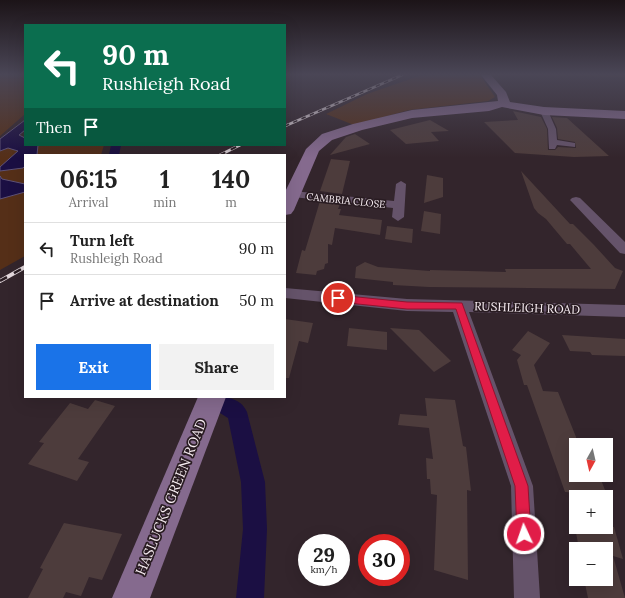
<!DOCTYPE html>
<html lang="en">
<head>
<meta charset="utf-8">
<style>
	:root { --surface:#fff; --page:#f2f2f2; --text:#222; --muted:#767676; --line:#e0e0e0; --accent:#1a73e8 }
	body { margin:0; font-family:Lora,serif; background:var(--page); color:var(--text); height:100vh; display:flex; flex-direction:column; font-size:15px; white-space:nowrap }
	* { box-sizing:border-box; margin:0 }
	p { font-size:13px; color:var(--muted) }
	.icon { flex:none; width:22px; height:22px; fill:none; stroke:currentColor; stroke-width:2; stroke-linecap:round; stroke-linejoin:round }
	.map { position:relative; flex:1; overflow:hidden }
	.drawer { position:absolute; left:24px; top:154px; width:262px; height:244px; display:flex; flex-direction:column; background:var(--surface); border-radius:0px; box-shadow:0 4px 16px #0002 }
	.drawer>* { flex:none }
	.banner { position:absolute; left:24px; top:24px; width:262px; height:122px; border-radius:0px; box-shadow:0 4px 16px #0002; background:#0b6e4f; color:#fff; overflow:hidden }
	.needle { width:26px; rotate:188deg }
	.controls { position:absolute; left:569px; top:438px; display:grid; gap:8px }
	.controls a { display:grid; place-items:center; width:44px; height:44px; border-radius:0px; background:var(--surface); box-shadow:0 4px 16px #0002; font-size:20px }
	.speed { position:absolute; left:298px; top:534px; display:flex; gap:8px; font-size:20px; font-weight:700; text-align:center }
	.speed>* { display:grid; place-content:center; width:52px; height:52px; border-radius:50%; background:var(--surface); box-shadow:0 4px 16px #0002; line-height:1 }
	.speed small { font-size:10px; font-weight:400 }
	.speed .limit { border:6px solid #d22; background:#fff; color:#111 }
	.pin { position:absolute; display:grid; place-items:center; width:34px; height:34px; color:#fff; margin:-17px; border:2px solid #fff; border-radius:50%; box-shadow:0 1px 4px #0007 }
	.me { position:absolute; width:44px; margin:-22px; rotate:357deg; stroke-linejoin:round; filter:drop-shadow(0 0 3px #0008) }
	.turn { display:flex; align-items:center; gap:14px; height:84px; padding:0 12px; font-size:18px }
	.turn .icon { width:52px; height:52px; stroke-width:2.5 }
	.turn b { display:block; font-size:28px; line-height:34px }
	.then { display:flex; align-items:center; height:38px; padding:0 12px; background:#0003; gap:8px; font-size:15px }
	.eta { display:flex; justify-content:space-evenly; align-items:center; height:68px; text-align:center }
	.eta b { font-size:24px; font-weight:800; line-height:28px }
	.action { display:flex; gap:8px; margin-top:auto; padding:8px 12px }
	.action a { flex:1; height:46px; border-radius:0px; background:var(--accent); color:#fff; font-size:16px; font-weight:800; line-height:46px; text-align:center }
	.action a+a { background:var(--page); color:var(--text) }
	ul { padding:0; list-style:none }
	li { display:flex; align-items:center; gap:12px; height:52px; padding:0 12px; border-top:1px solid var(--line) }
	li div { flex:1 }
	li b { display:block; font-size:15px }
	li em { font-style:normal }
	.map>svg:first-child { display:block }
	.green { fill:#552f18 }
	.water { fill:#1b0f43; stroke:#5e5278 }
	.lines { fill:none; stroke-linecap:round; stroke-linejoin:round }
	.canal { fill:#1b0f43; fill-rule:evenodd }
	.building { fill:#4d3c3c }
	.street { fill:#65536a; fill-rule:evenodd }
	.secondary { fill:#856a8e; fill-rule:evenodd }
	.rail-far2-casing { stroke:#e2d7dc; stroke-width:2.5 }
	.rail-far1-casing { stroke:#e2d7dc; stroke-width:3 }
	.rail-casing { stroke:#e2d7dc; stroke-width:4 }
	.rail-far2 { stroke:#291c22; stroke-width:1.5; stroke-dasharray:4.5; stroke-linecap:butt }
	.rail-far1 { stroke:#291c22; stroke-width:2; stroke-dasharray:6; stroke-linecap:butt }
	.rail { stroke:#291c22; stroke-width:2.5; stroke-dasharray:8; stroke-linecap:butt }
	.route { fill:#e11d48; stroke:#92132f }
	.labels { text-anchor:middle; stroke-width:3.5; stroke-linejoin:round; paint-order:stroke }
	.far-street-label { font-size:10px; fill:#f9eff4; stroke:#291c22 }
	.street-label { font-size:12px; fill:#f9eff4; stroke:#291c22 }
	.near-street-label { font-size:14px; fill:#f9eff4; stroke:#291c22 }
</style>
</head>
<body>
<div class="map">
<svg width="625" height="598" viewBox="0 0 625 598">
	<rect width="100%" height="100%" fill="#33252c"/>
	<!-- green -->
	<g class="green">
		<polygon points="0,75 25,75 25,114 0,136"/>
		<polygon points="422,75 480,75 495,97 488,101 409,110 354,125 326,114 367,94"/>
		<polygon points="492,75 625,75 625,77 493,75"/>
		<polygon points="0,144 37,147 38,145 104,145 101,155 25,155 25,256 0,270"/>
	</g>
	<!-- water -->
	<g class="water">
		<polygon points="25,120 25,130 19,135 25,138 25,145 38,145 37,155 25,155 25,166 23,168 0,171 0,167 18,151 8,148 0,151 0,139"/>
		<polygon points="0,176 2,179 25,184 25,192 0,199"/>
	</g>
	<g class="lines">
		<!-- canal -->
		<g class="canal">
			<polygon points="111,145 121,145 119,155 109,155"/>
			<path d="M201,397C218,397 239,394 247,412L265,482L267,529L264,598H236L243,529L241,482L228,418L204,403Z"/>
		</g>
	</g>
	<!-- building -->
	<g class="building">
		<polygon points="513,111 541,117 547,129 548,150 555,150 558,147 576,148 575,142 558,139 557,128 552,117 567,118 609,156 574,157 515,153 484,122 518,120"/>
		<polygon points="430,120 449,131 431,132 439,141 406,144 390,130"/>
		<polygon points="355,134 370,144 330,155 346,137"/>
		<polygon points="331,159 350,161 342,194 320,191"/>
		<polygon points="521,171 570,224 573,224 594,245 615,268 623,271 615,289 429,287 393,285 393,282 355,278 356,267 365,262 378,267 430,271 430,270 506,272 505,269 591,269 570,244 567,244 546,219 538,213 534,208"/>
		<polygon points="427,175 443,178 443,197 424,203"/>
		<polygon points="320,201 340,204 338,209 341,209 339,215 382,220 380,235 335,228 332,245 328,244 328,263 325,264 324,269 317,271 316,275 296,273 302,250 305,251"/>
		<polygon points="424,211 441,214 440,234 421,231"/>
		<polygon points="387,226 413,229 412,243 385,239"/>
		<polygon points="285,319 313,323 308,343 299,341 289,378 285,378"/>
		<polygon points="349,328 387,332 387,350 347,346"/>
		<polygon points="390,328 419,330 451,361 434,372"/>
		<polygon points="528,331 550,343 534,365 543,391 558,392 576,437 576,475 599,475 607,495 565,492 527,385 524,385 517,360 521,355 512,350"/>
		<polygon points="562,335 625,339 625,356 592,355 590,352 570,351"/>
		<polygon points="425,398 455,400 463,446 466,447 471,491 467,490 468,580 434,570 437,495 431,494 430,479 427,479 426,458 433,459 429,428 398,425 400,414 427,416"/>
		<polygon points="95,400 115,406 78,459 89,462 77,481 28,464 44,443 39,442 70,403 88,409"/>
		<polygon points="64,523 122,534 102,580 89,577 81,596 66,592 63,598 28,598 43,569 40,568"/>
		<polygon points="575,527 614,527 623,559 613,556 625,598 588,598 584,579 606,579 606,549 579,549"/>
	</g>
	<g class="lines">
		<!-- street -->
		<g class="street">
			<polygon points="541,109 548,111 556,129 557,140 575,143 575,147 557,145 555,149 549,149 548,129 540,111"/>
			<polygon points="401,181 406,184 404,217 398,221 392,217 393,208 293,197 287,194 293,191 394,201 396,184"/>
			<polygon points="576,197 580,198 625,242 625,254 620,253 572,202 570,200 572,198"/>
			<polygon points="285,288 407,299 625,305 625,317 469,312 533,486 540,598 514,598 511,486 453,312 407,311 285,298"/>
		</g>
		<!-- secondary -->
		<g class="secondary">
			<polygon points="481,75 491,75 506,92 510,102 544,107 625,111 625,119 544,115 502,107 489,111 412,118 362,130 332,140 319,151 294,210 291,214 285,215 285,192 306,149 322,134 353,124 412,110 498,101 497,95"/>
			<polygon points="198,397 226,397 150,598 112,598"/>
		</g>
		<defs>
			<polyline id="rail-far2" points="285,126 402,75"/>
			<polyline id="rail-far1" points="220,155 240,145"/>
			<polyline id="rail" points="0,281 25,267"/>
		</defs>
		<!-- rail-far2 casing -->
		<use href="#rail-far2" class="rail-far2-casing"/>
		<!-- rail-far1 casing -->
		<use href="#rail-far1" class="rail-far1-casing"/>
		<!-- rail casing -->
		<use href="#rail" class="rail-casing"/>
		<!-- rail-far2 -->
		<use href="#rail-far2" class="rail-far2"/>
		<!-- rail-far1 -->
		<use href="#rail-far1" class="rail-far1"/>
		<!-- rail -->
		<use href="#rail" class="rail"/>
	</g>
	<!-- sky -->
	<linearGradient id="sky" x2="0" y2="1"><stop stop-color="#1c1418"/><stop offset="0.47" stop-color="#4a4656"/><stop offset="1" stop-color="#4a4656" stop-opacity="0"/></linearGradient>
	<rect width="625" height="158" fill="url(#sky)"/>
	<!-- route -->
	<polygon class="route" points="338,295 407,302 462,303 528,486 531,534 529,539 524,541 519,539 517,534 515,486 456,309 407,309 338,302 334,298"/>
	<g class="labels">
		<!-- far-street labels -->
		<g class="far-street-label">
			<text transform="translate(346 200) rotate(6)" y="4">CAMBRIA CLOSE</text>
		</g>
		<!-- street labels -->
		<g class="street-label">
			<text transform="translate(527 308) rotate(2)" y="4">RUSHLEIGH ROAD</text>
		</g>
		<!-- near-street labels -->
		<g class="near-street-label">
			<text transform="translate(171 497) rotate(-68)" y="5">HASLUCKS GREEN ROAD</text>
		</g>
	</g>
</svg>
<div class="controls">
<a><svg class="needle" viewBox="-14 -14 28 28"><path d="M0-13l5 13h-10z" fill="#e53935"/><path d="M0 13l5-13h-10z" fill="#767676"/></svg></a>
<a>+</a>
<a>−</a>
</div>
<div class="speed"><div>29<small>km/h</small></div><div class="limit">30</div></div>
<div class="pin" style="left:338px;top:298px;background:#d93025"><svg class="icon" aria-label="arrive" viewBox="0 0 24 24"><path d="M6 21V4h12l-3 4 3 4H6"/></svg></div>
<svg class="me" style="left:524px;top:534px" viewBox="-20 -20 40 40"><circle r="17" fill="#e11d48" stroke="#fff" stroke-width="3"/><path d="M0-11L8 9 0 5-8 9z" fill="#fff"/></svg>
<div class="banner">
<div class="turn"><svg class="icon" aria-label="left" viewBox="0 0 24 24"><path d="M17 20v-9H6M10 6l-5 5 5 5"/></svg><div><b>90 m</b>Rushleigh Road</div></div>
<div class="then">Then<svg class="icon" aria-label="arrive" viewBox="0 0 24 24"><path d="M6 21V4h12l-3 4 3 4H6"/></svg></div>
</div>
<section class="drawer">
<div class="eta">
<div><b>06:15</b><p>Arrival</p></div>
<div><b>1</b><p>min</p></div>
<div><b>140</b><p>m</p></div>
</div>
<ul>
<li><svg class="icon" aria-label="left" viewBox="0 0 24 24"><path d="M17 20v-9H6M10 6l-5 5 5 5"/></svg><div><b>Turn left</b><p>Rushleigh Road</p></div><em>90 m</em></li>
<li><svg class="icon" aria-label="arrive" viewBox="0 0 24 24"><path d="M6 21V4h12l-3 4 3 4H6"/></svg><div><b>Arrive at destination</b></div><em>50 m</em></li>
</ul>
<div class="action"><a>Exit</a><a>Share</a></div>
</section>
</div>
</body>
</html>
